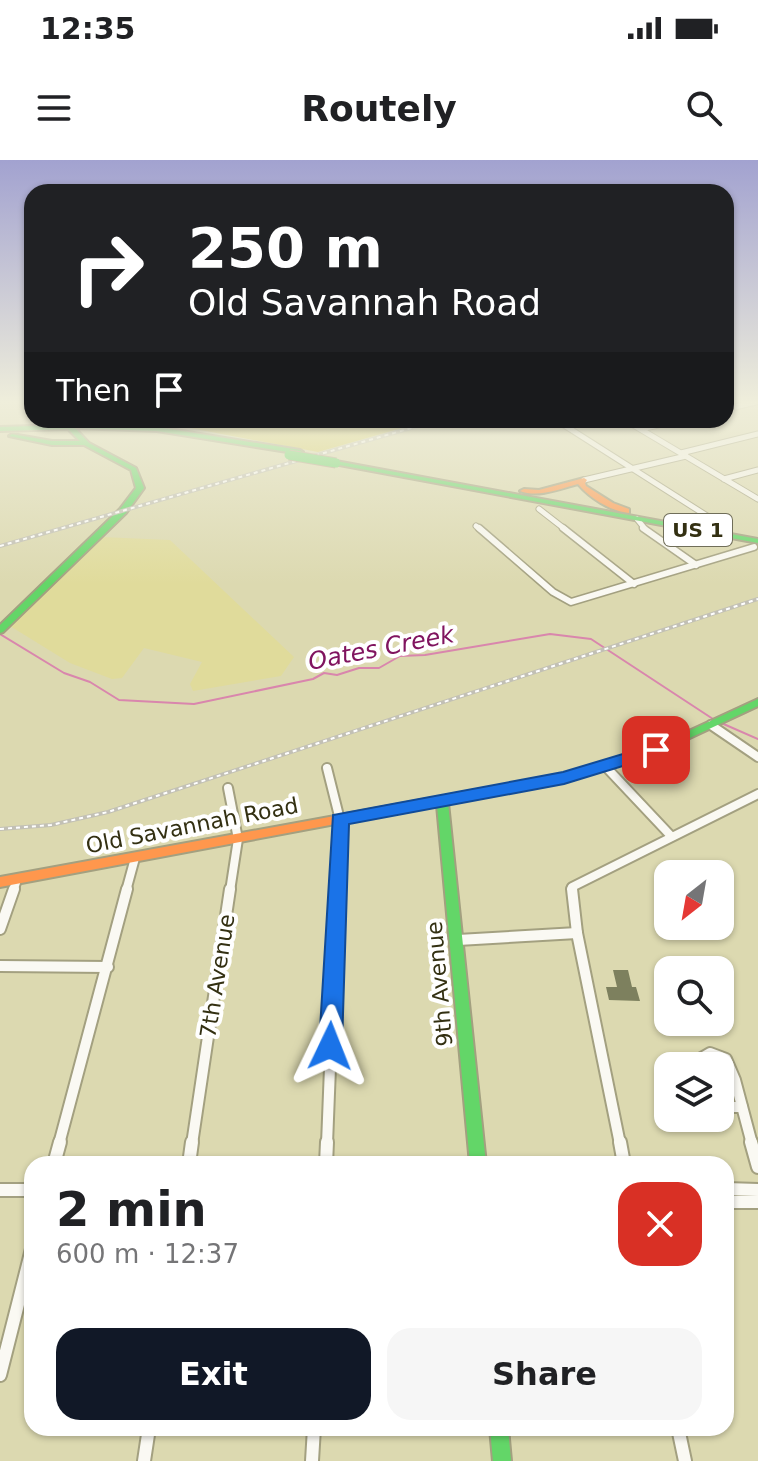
<!DOCTYPE html>
<html lang="en">
<head>
<meta charset="utf-8">
<style>
	:root { --surface:#fff; --page:#f6f6f6; --text:#202124; --muted:#757577; --accent:#111827 }
	body { margin:0; font-family:"DejaVu Sans",sans-serif; background:var(--page); color:var(--text); height:100vh; display:flex; flex-direction:column; font-size:30px; white-space:nowrap }
	* { box-sizing:border-box; margin:0 }
	p { font-size:26px; color:var(--muted) }
	.icon { flex:none; width:44px; height:44px; fill:none; stroke:currentColor; stroke-width:2; stroke-linecap:round; stroke-linejoin:round }
	.map { position:relative; flex:1; overflow:hidden }
	.sheet { position:absolute; left:24px; top:996px; width:710px; height:280px; display:flex; flex-direction:column; background:var(--surface); border-radius:24px; box-shadow:0 2px 6px #0004 }
	.sheet>* { flex:none }
	.hud { position:absolute; left:24px; top:24px; width:710px; height:244px; border-radius:24px; box-shadow:0 2px 6px #0004; background:#202124; color:#fff; overflow:hidden }
	.needle { width:52px; rotate:211deg }
	.buttons { position:absolute; left:654px; top:700px; display:grid; gap:16px }
	.buttons a { display:grid; place-items:center; width:80px; height:80px; border-radius:16px; background:var(--surface); box-shadow:0 2px 6px #0004; font-size:40px }
	.pin { position:absolute; display:grid; place-items:center; width:68px; height:68px; color:#fff; margin:-34px; border-radius:16px; box-shadow:0 4px 12px #0006 }
	.me { position:absolute; width:88px; margin:-44px; rotate:2deg; stroke-linejoin:round; filter:drop-shadow(0 0 6px #0008) }
	.turn { display:flex; align-items:center; gap:28px; height:168px; padding:0 32px; font-size:36px }
	.turn .icon { width:104px; height:104px; stroke-width:2.5 }
	.turn b { display:block; font-size:56px; line-height:68px }
	.then { display:flex; align-items:center; height:76px; padding:0 32px; background:#0003; gap:16px; font-size:30px }
	.round { display:grid; place-items:center; flex:none; width:84px; height:84px; border-radius:24px; background:var(--page) }
	.headline { display:flex; align-items:center; justify-content:space-between; height:136px; padding:0 32px }
	h1 { font-size:48px; font-weight:700; line-height:60px }
	.primary-button { display:flex; gap:16px; margin-top:auto; padding:16px 32px }
	.primary-button a { flex:1; height:92px; border-radius:24px; background:var(--accent); color:#fff; font-size:32px; font-weight:700; line-height:92px; text-align:center }
	.primary-button a+a { background:var(--page); color:var(--text) }
	.status { display:flex; justify-content:space-between; align-items:center; height:56px; padding:0 40px; background:var(--surface); direction:ltr }
	.status svg { height:22px; fill:currentColor }
	header { display:flex; justify-content:space-between; align-items:center; height:104px; padding:0 32px; background:var(--surface); font-size:36px; font-weight:700 }
	.map>svg:first-child { display:block }
	.built { fill:#e0db9b }
	.green { fill:#d6cd5c }
	.lines { fill:none; stroke-linecap:round; stroke-linejoin:round }
	.stream { stroke:#d986ad; stroke-width:2 }
	.building { fill:#7d805e }
	.street-far4-casing { stroke:#a3a080; stroke-width:7 }
	.street-far3-casing { stroke:#a3a080; stroke-width:9 }
	.street-far2-casing { stroke:#a3a080; stroke-width:12 }
	.street-far1-casing { stroke:#a3a080; stroke-width:14 }
	.street-casing { stroke:#a3a080; stroke-width:16 }
	.fast-casing { stroke:#a3a080; stroke-width:4 }
	.slow-casing { stroke:#a3a080; stroke-width:4 }
	.street-far4 { stroke:#faf9f3; stroke-width:5 }
	.street-far3 { stroke:#faf9f3; stroke-width:6 }
	.street-far2 { stroke:#faf9f3; stroke-width:8 }
	.street-far1 { stroke:#faf9f3; stroke-width:10 }
	.street { stroke:#faf9f3; stroke-width:12 }
	.fast { fill:#63d668; fill-rule:evenodd }
	.slow { fill:#ff974d; fill-rule:evenodd }
	.rail-casing { stroke:#c2c0b5; stroke-width:4 }
	.rail { stroke:#fff; stroke-width:2; stroke-dasharray:4; stroke-linecap:butt }
	.fast-bridge-casing { stroke:#b1a187; stroke-width:11; stroke-linecap:butt }
	.fast-bridge { stroke:#63d668; stroke-width:9 }
	.route { fill:#1a73e8; stroke:#114b97; stroke-width:2 }
	.labels { text-anchor:middle; stroke-width:8; stroke-linejoin:round; paint-order:stroke }
	.shield { fill:#fff; stroke:#706e59; stroke-width:2 }
	.shield-label { font-size:20px; font-weight:bold; fill:#333012 }
	.street-label { font-size:22px; fill:#333012; stroke:#fff }
	.water-label { font-size:24px; font-style:italic; fill:#80145f; stroke:#fff }
</style>
</head>
<body>
<div class="status"><b>12:35</b><svg viewBox="0 0 49 12"><path d="M0 12V9h3v3zM5 12V6h3v6zM10 12V3h3v9zM15 12V0h3v12zM26 1h20v11H26zM47 4h2v5h-2z"/></svg></div>
<header><svg class="icon" aria-label="menu" viewBox="0 0 24 24"><path d="M4 6h16M4 12h16M4 18h16"/></svg>Routely<svg class="icon" aria-label="search" viewBox="0 0 24 24"><circle cx="10" cy="10" r="6"/><path d="M15 15l6 6"/></svg></header>
<div class="map">
<svg width="758" height="1301" viewBox="0 0 758 1301">
	<rect width="100%" height="100%" fill="#dcd9b0"/>
	<!-- built -->
	<polygon class="built" points="101,377 170,380 294,497 281,516 193,531 190,524 202,502 144,488 122,518 112,519 70,503 10,466"/>
	<!-- green -->
	<polygon class="green" points="144,260 430,260 318,292 190,268 141,264"/>
	<g class="lines">
		<!-- stream -->
		<g class="stream">
			<polyline points="0,474 64,513 90,522 119,540 194,544 313,519 324,513 337,515 359,508 379,508 400,496 425,495 550,474 591,479 713,559"/>
			<polyline points="719,562 758,579"/>
		</g>
	</g>
	<!-- building -->
	<polygon class="building" points="613,810 628,810 632,827 636,827 640,841 609,840 606,827 617,827"/>
	<g class="lines">
		<defs>
			<g id="street-far4">
				<polyline points="726,249 756,242"/>
				<polyline points="556,260 715,361"/>
				<polyline points="625,260 758,339"/>
				<polyline points="641,269 679,260"/>
				<polyline points="681,293 758,274"/>
				<polyline points="724,319 758,310"/>
				<polyline points="584,320 686,296"/>
				<polyline points="539,349 566,370"/>
				<polyline points="637,359 646,370"/>
				<polyline points="476,366 481,370"/>
			</g>
			<g id="street-far3">
				<polyline points="479,368 553,432 571,442 754,387"/>
				<polyline points="563,368 634,424"/>
				<polyline points="643,368 696,405"/>
			</g>
			<g id="street-far2">
				<polyline points="711,565 758,597"/>
				<polyline points="606,607 671,676"/>
				<polyline points="327,608 340,660 337,731"/>
				<polyline points="228,628 238,679 230,731"/>
				<polyline points="13,731 17,720"/>
				<polyline points="126,731 135,698"/>
				<polyline points="572,731 572,727 758,634"/>
			</g>
			<g id="street-far1">
				<polyline points="572,729 577,773 620,984"/>
				<polyline points="0,769 14,729"/>
				<polyline points="458,780 577,773"/>
				<polyline points="0,806 108,807"/>
				<polyline points="699,906 698,900 710,893 726,899 735,920 752,984"/>
				<polyline points="720,947 742,947"/>
				<polyline points="59,984 127,729"/>
				<polyline points="192,984 230,729"/>
				<polyline points="327,984 337,729"/>
			</g>
			<g id="street">
				<polyline points="620,982 624,1004"/>
				<polyline points="751,982 758,1007"/>
				<polyline points="54,1004 60,982"/>
				<polyline points="189,1004 192,982"/>
				<polyline points="326,1004 327,982"/>
				<polyline points="726,1029 758,1030"/>
				<polyline points="0,1030 32,1030"/>
				<polyline points="726,1042 758,1042"/>
				<polyline points="0,1215 32,1089"/>
				<polyline points="678,1268 685,1301"/>
				<polyline points="144,1301 149,1268"/>
				<polyline points="312,1301 314,1268"/>
			</g>
			<g id="fast">
				<polygon points="70,260 76,260 74,265 157,267 300,290 303,292 300,294 157,271 75,268 89,283 136,308 144,328 126,353 3,472 0,473 0,465 120,349 136,328 131,310 84,285 52,285 9,276 12,274 52,281 80,281 68,269 0,271 0,267 68,265"/>
				<polygon points="336,301 758,379 758,383 334,304 334,302"/>
				<polygon points="758,539 758,546 660,592 564,622 448,643 486,1004 470,1004 437,645 429,645 428,642 429,639 563,614 652,588"/>
				<polygon points="490,1268 508,1268 511,1301 493,1301"/>
			</g>
			<g id="slow">
				<path d="M584,318L587,320L585,323L586,326L613,343L629,349V353C610,351 590,338 578,324C559,329 539,338 520,331L524,329L539,330Z"/>
				<polygon points="433,638 437,639 438,642 437,645 0,727 0,717"/>
			</g>
		</defs>
		<!-- street-far4 casing -->
		<use href="#street-far4" class="street-far4-casing"/>
		<!-- street-far3 casing -->
		<use href="#street-far3" class="street-far3-casing"/>
		<!-- street-far2 casing -->
		<use href="#street-far2" class="street-far2-casing"/>
		<!-- street-far1 casing -->
		<use href="#street-far1" class="street-far1-casing"/>
		<!-- street casing -->
		<use href="#street" class="street-casing"/>
		<!-- fast casing -->
		<use href="#fast" class="fast-casing"/>
		<!-- slow casing -->
		<use href="#slow" class="slow-casing"/>
		<!-- street-far4 -->
		<use href="#street-far4" class="street-far4"/>
		<!-- street-far3 -->
		<use href="#street-far3" class="street-far3"/>
		<!-- street-far2 -->
		<use href="#street-far2" class="street-far2"/>
		<!-- street-far1 -->
		<use href="#street-far1" class="street-far1"/>
		<!-- street -->
		<use href="#street" class="street"/>
		<!-- fast -->
		<use href="#fast" class="fast"/>
		<!-- slow -->
		<use href="#slow" class="slow"/>
		<defs>
			<g id="rail">
				<polyline points="0,386 439,260"/>
				<polyline points="0,669 51,665 108,652 758,439"/>
			</g>
		</defs>
		<!-- rail casing -->
		<use href="#rail" class="rail-casing"/>
		<!-- rail -->
		<use href="#rail" class="rail"/>
		<defs>
			<polyline id="fast-bridge" points="289,295 336,303"/>
		</defs>
		<!-- fast-bridge casing -->
		<use href="#fast-bridge" class="fast-bridge-casing"/>
		<!-- fast-bridge -->
		<use href="#fast-bridge" class="fast-bridge"/>
	</g>
	<!-- sky -->
	<linearGradient id="sky" x2="0" y2="1"><stop stop-color="#a2a2d0"/><stop offset="0.57" stop-color="#efeedb"/><stop offset="1" stop-color="#efeedb" stop-opacity="0"/></linearGradient>
	<rect width="758" height="424" fill="url(#sky)"/>
	<!-- route -->
	<polygon class="route" points="656,584 662,586 664,590 662,594 564,624 349,664 342,886 339,893 330,896 322,893 319,886 333,655 563,612"/>
	<g class="labels">
		<!-- shield labels -->
		<rect class="shield" x="664" y="354" width="68" height="32" rx="6"/>
		<g class="shield-label">
			<text x="698" y="377">US 1</text>
		</g>
		<!-- street labels -->
		<g class="street-label">
			<text transform="translate(192 665) rotate(-11)" y="8">Old Savannah Road</text>
			<text transform="translate(217 816) rotate(-81)" y="8">7th Avenue</text>
			<text transform="translate(439 824) rotate(-95)" y="8">9th Avenue</text>
		</g>
		<!-- water labels -->
		<g class="water-label">
			<text transform="translate(381 488) rotate(-11)" y="8">Oates Creek</text>
		</g>
	</g>
</svg>
<div class="buttons">
<a><svg class="needle" viewBox="-14 -14 28 28"><path d="M0-13l5 13h-10z" fill="#e53935"/><path d="M0 13l5-13h-10z" fill="#757577"/></svg></a>
<a><svg class="icon" aria-label="search" viewBox="0 0 24 24"><circle cx="10" cy="10" r="6"/><path d="M15 15l6 6"/></svg></a>
<a><svg class="icon" aria-label="layers" viewBox="0 0 24 24"><path d="M12 4l9 5-9 5-9-5zM3 14l9 5 9-5"/></svg></a>
</div>
<div class="pin" style="left:656px;top:590px;background:#d93025"><svg class="icon" aria-label="arrive" viewBox="0 0 24 24"><path d="M6 21V4h12l-3 4 3 4H6"/></svg></div>
<svg class="me" style="left:330px;top:886px" viewBox="-20 -20 40 40"><path d="M0-17L14 15 0 8-14 15z" fill="#1a73e8" stroke="#fff" stroke-width="4"/></svg>
<div class="hud">
<div class="turn"><svg class="icon" aria-label="right" viewBox="0 0 24 24"><path d="M7 20v-9h11M14 6l5 5-5 5"/></svg><div><b>250 m</b>Old Savannah Road</div></div>
<div class="then">Then<svg class="icon" aria-label="arrive" viewBox="0 0 24 24"><path d="M6 21V4h12l-3 4 3 4H6"/></svg></div>
</div>
<section class="sheet">
<div class="headline"><div><h1>2 min</h1><p>600 m · 12:37</p></div><a class="round" style="background:#d93025;color:#fff"><svg class="icon" aria-label="close" viewBox="0 0 24 24"><path d="M6 6l12 12M18 6L6 18"/></svg></a></div>
<div class="primary-button"><a>Exit</a><a>Share</a></div>
</section>
</div>
</body>
</html>
